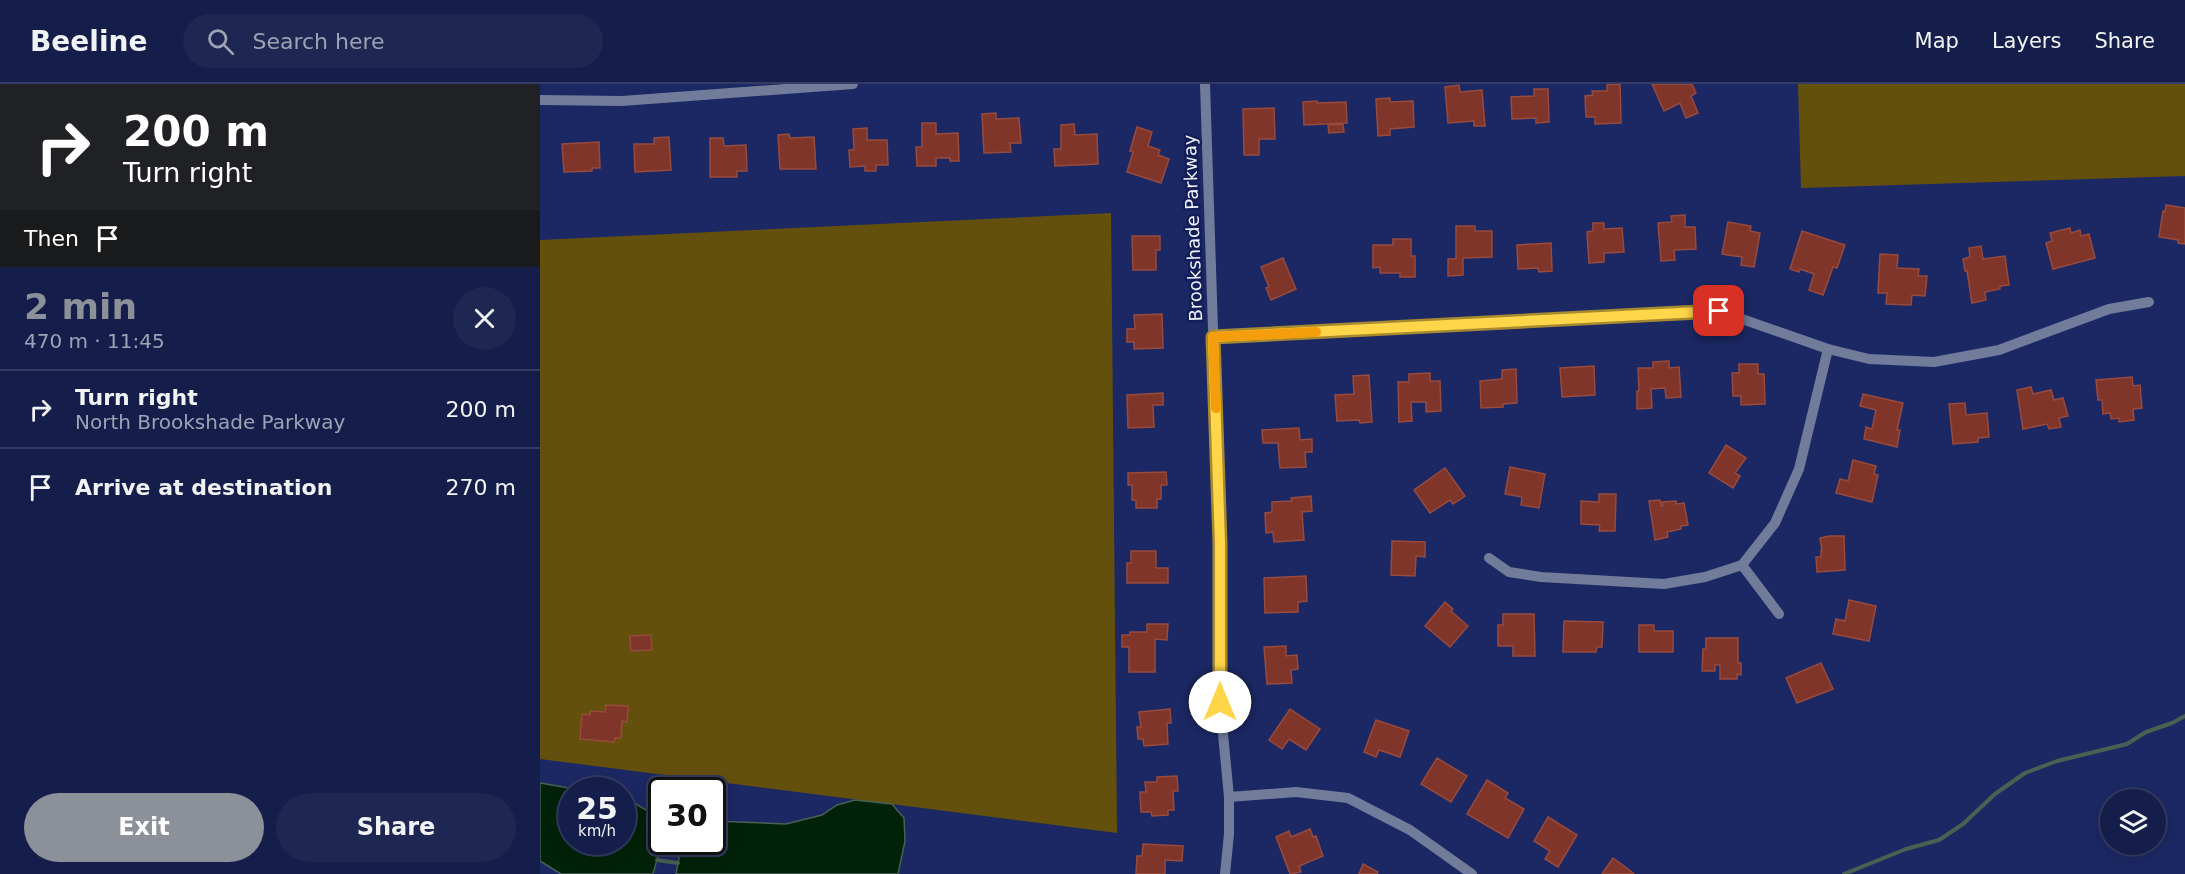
<!DOCTYPE html>
<html lang="en">
<head>
<meta charset="utf-8">
<style>
	:root { --surface:#151e4b; --page:#1e2752; --text:#f1f3f6; --muted:#9da2b5; --line:#343c63; --accent:#8c9099 }
	body { margin:0; font-family:"DejaVu Sans",sans-serif; background:var(--page); color:var(--text); height:100vh; display:flex; flex-direction:column; font-size:22px; white-space:nowrap }
	* { box-sizing:border-box; margin:0 }
	p { font-size:20px; color:var(--muted) }
	.icon { flex:none; width:33px; height:33px; fill:none; stroke:currentColor; stroke-width:2; stroke-linecap:round; stroke-linejoin:round }
	.map { position:relative; flex:1; overflow:hidden }
	.panel { display:flex; flex-direction:column; background:var(--surface); width:540px }
	.panel>* { flex:none }
	.banner { background:#202124; color:#fff; overflow:hidden }
	.fabs { position:absolute; left:1560px; top:705px; display:grid; gap:12px }
	.fabs a { display:grid; place-items:center; width:66px; height:66px; border-radius:50%; background:var(--surface); box-shadow:0 3px 15px #0003,0 0 0 2px var(--line); font-size:30px }
	.speed { position:absolute; left:18px; top:693px; display:flex; gap:12px; font-size:30px; font-weight:700; text-align:center }
	.speed>* { display:grid; place-content:center; width:78px; height:78px; border-radius:50%; background:var(--surface); box-shadow:0 3px 15px #0003,0 0 0 2px var(--line); line-height:1 }
	.speed small { font-size:15px; font-weight:400 }
	.speed .limit { border:3px solid #111; border-radius:9px; background:#fff; color:#111 }
	.pin { position:absolute; display:grid; place-items:center; width:51px; height:51px; color:#fff; margin:-26px; border-radius:12px; box-shadow:0 3px 9px #0006 }
	.me { position:absolute; width:66px; margin:-33px; rotate:0deg; stroke-linejoin:round; filter:drop-shadow(0 0 4px #0008) }
	.turn { display:flex; align-items:center; gap:21px; height:126px; padding:0 24px; font-size:27px }
	.turn .icon { width:78px; height:78px; stroke-width:2.5 }
	.turn b { display:block; font-size:42px; line-height:51px }
	.then { display:flex; align-items:center; height:57px; padding:0 24px; background:#0003; gap:12px; font-size:22px }
	.round { display:grid; place-items:center; flex:none; width:63px; height:63px; border-radius:32px; background:var(--page) }
	.headline { display:flex; align-items:center; justify-content:space-between; height:102px; padding:0 24px }
	h1 { font-size:36px; font-weight:700; line-height:45px; color:var(--accent) }
	.button { display:flex; gap:12px; margin-top:auto; padding:12px 24px }
	.button a { flex:1; height:69px; border-radius:36px; background:var(--accent); color:#fff; font-size:24px; font-weight:700; line-height:69px; text-align:center }
	.button a+a { background:var(--page); color:var(--text) }
	ul { padding:0; list-style:none }
	li { display:flex; align-items:center; gap:18px; height:78px; padding:0 24px; border-top:2px solid var(--line) }
	li div { flex:1 }
	li b { display:block; font-size:22px }
	li em { font-style:normal }
	header { display:flex; align-items:center; gap:36px; box-sizing:border-box; height:84px; padding:0 30px; background:var(--surface); border-bottom:2px solid var(--line) }
	header strong { font-size:28px }
	nav { display:flex; gap:33px; margin-inline-start:auto; font-size:21px }
	.search { width:420px; height:54px; background:var(--page); display:flex; align-items:center; gap:15px; box-sizing:border-box; padding:0 21px; border-radius:33px; color:var(--muted); font-size:22px }
	main { display:flex; flex:1; min-height:0 }
	.map>svg:first-child { display:block }
	.green { fill:#64500d }
	.water { fill:#002209; stroke:#486152; stroke-width:1.5 }
	.lines { fill:none; stroke-linecap:round; stroke-linejoin:round }
	.stream { stroke:#486152; stroke-width:4 }
	.building { fill:#80352a; stroke:#974a3e; stroke-width:1.5 }
	.minor { stroke:#717b9a; stroke-width:10 }
	.route-casing { stroke:#a68a30; stroke-width:15 }
	.route { stroke:#ffd54a; stroke-width:10 }
	.slow { stroke:#f59e0b; stroke-width:10 }
	.labels { text-anchor:middle; stroke-width:5; stroke-linejoin:round; paint-order:stroke }
	.street-label { font-size:18px; fill:#f0f3fb; stroke:#131d58 }
</style>
</head>
<body>
<header>
<strong>Beeline</strong>
<div class="search"><svg class="icon" aria-label="search" viewBox="0 0 24 24"><circle cx="10" cy="10" r="6"/><path d="M15 15l6 6"/></svg>Search here</div>
<nav><a>Map</a><a>Layers</a><a>Share</a></nav>
</header>
<main>
<section class="panel">
<div class="banner">
<div class="turn"><svg class="icon" aria-label="right" viewBox="0 0 24 24"><path d="M7 20v-9h11M14 6l5 5-5 5"/></svg><div><b>200 m</b>Turn right</div></div>
<div class="then">Then<svg class="icon" aria-label="arrive" viewBox="0 0 24 24"><path d="M6 21V4h12l-3 4 3 4H6"/></svg></div>
</div>
<div class="headline"><div><h1>2 min</h1><p>470 m · 11:45</p></div><a class="round"><svg class="icon" aria-label="close" viewBox="0 0 24 24"><path d="M6 6l12 12M18 6L6 18"/></svg></a></div>
<ul>
<li><svg class="icon" aria-label="right" viewBox="0 0 24 24"><path d="M7 20v-9h11M14 6l5 5-5 5"/></svg><div><b>Turn right</b><p>North Brookshade Parkway</p></div><em>200 m</em></li>
<li><svg class="icon" aria-label="arrive" viewBox="0 0 24 24"><path d="M6 21V4h12l-3 4 3 4H6"/></svg><div><b>Arrive at destination</b></div><em>270 m</em></li>
</ul>
<div class="button"><a>Exit</a><a>Share</a></div>
</section>
<div class="map">
<svg width="1645" height="790" viewBox="0 0 1645 790">
	<rect width="100%" height="100%" fill="#1c2864"/>
	<!-- green -->
	<g class="green">
		<polygon points="1258,0 1645,0 1645,92 1261,104"/>
		<polygon points="571,129 577,749 0,675 0,156"/>
	</g>
	<!-- water -->
	<g class="water">
		<polygon points="0,699 41,706 32,706 32,758 82,758 83,714 91,717 121,735 122,758 113,790 21,790 0,777"/>
		<polygon points="315,716 352,720 364,734 365,757 358,790 136,790 142,758 172,758 173,737 246,740 282,731 297,721"/>
	</g>
	<g class="lines">
		<!-- stream -->
		<g class="stream">
			<polyline points="117,776 138,779"/>
			<polyline points="1304,790 1366,765 1399,756 1423,740 1455,710 1485,689 1517,677 1587,660 1606,648 1632,639 1645,632"/>
		</g>
	</g>
	<!-- building -->
	<g class="building">
		<polygon points="1080,0 1081,39 1055,40 1055,33 1046,33 1045,12 1053,11 1052,7 1067,7 1067,1"/>
		<polygon points="1112,0 1152,0 1156,9 1151,12 1158,29 1146,34 1140,19 1124,27"/>
		<polygon points="919,1 920,8 942,6 945,42 934,42 934,37 908,39 905,3"/>
		<polygon points="994,5 1008,5 1009,38 996,39 996,34 972,35 971,13 994,12"/>
		<polygon points="850,14 850,18 873,17 874,43 850,45 850,51 838,52 836,15"/>
		<polygon points="777,17 777,19 806,18 807,39 764,41 763,18"/>
		<polygon points="734,24 735,55 719,55 719,71 704,71 703,25"/>
		<polygon points="456,29 456,35 479,34 481,59 470,59 471,68 444,69 442,30"/>
		<polygon points="382,39 396,39 396,50 418,49 419,77 410,77 410,74 396,74 396,82 377,82 376,63 382,63"/>
		<polygon points="534,40 535,51 557,50 558,80 515,82 514,65 521,65 521,41"/>
		<polygon points="803,40 804,48 789,49 788,41"/>
		<polygon points="597,43 612,48 608,62 620,66 618,71 629,75 621,99 587,88 593,68 590,67"/>
		<polygon points="327,44 327,56 347,56 348,81 336,81 336,87 325,87 325,82 310,83 309,66 314,66 313,45"/>
		<polygon points="249,50 250,54 274,53 276,85 240,85 238,51"/>
		<polygon points="129,53 131,86 95,88 94,60 114,60 114,54"/>
		<polygon points="170,54 183,54 184,62 206,61 207,87 197,87 197,93 170,93"/>
		<polygon points="59,58 60,84 52,84 52,87 24,88 22,60"/>
		<polygon points="1626,121 1645,124 1645,160 1638,159 1638,156 1619,153 1623,127 1625,128"/>
		<polygon points="1145,131 1145,143 1155,143 1156,165 1134,166 1135,176 1121,177 1118,139 1132,138 1131,132"/>
		<polygon points="1188,138 1211,142 1210,147 1220,149 1214,183 1201,181 1202,173 1182,170"/>
		<polygon points="1053,139 1064,139 1064,145 1082,144 1084,168 1064,169 1064,178 1049,179 1047,148 1053,147"/>
		<polygon points="916,142 935,142 935,147 952,147 952,173 923,174 923,191 908,192 908,175 916,175"/>
		<polygon points="1530,144 1531,149 1540,146 1541,152 1549,150 1555,174 1513,185 1506,159 1512,157 1510,149"/>
		<polygon points="1262,147 1305,161 1297,184 1293,183 1283,211 1269,206 1274,190 1260,185 1259,188 1250,185"/>
		<polygon points="592,152 620,152 620,166 616,166 616,186 593,186"/>
		<polygon points="853,155 871,155 871,172 875,172 875,193 860,193 860,189 840,189 840,183 833,184 833,161 853,161"/>
		<polygon points="1011,159 1012,187 999,188 998,184 978,185 977,161"/>
		<polygon points="1441,162 1443,175 1465,172 1469,201 1460,202 1460,205 1445,208 1446,216 1432,219 1427,187 1425,187 1423,175 1430,173 1429,164"/>
		<polygon points="1340,170 1358,171 1357,184 1379,185 1378,192 1387,192 1385,212 1372,211 1371,221 1346,220 1347,209 1338,209"/>
		<polygon points="743,174 756,205 731,216 726,204 729,203 721,183"/>
		<polygon points="622,230 623,264 594,265 594,258 587,258 587,245 595,245 594,231"/>
		<polygon points="1129,277 1129,284 1139,283 1141,313 1126,314 1125,304 1111,305 1112,324 1097,325 1097,307 1099,307 1098,284 1113,284 1113,278"/>
		<polygon points="1199,280 1218,280 1218,290 1224,290 1225,320 1201,321 1201,312 1193,312 1192,289 1199,289"/>
		<polygon points="1054,282 1055,311 1022,313 1020,284"/>
		<polygon points="976,285 977,319 963,320 963,323 941,324 940,297 962,295 962,286"/>
		<polygon points="890,289 890,297 900,297 901,327 886,328 886,318 871,318 872,337 859,338 858,298 869,298 869,290"/>
		<polygon points="829,291 832,338 820,339 819,336 797,337 795,311 814,310 813,292"/>
		<polygon points="1592,293 1593,302 1600,301 1602,324 1593,325 1594,336 1579,338 1579,334 1571,335 1570,329 1563,330 1562,316 1558,316 1556,296"/>
		<polygon points="1491,303 1493,310 1511,306 1514,316 1523,314 1528,332 1519,334 1521,343 1509,345 1507,340 1483,345 1477,306"/>
		<polygon points="623,309 623,321 613,321 614,343 588,344 587,311"/>
		<polygon points="1323,310 1363,319 1357,346 1360,346 1357,363 1324,355 1326,343 1332,345 1336,326 1320,322"/>
		<polygon points="1425,319 1426,331 1447,329 1449,353 1438,354 1438,358 1413,360 1409,320"/>
		<polygon points="759,344 760,356 772,355 772,368 765,368 766,383 740,384 738,359 723,359 722,346"/>
		<polygon points="1186,361 1206,374 1195,389 1200,392 1193,404 1169,389"/>
		<polygon points="1313,376 1336,382 1334,390 1338,391 1332,418 1296,409 1300,395 1308,397"/>
		<polygon points="970,383 1005,390 999,424 981,421 982,413 965,410"/>
		<polygon points="905,384 925,412 913,420 910,416 890,429 874,406"/>
		<polygon points="626,388 627,401 621,401 621,415 617,415 617,424 596,424 596,416 592,416 592,401 588,401 588,389"/>
		<polygon points="1059,410 1076,410 1075,447 1059,447 1060,441 1041,440 1041,417 1059,418"/>
		<polygon points="771,412 772,427 762,428 764,456 734,458 733,448 726,449 725,429 732,428 732,418 752,417 751,414"/>
		<polygon points="1120,416 1121,422 1123,422 1122,418 1136,417 1136,420 1144,419 1148,441 1141,442 1141,445 1127,448 1128,453 1115,456 1109,417"/>
		<polygon points="1289,452 1304,452 1305,486 1277,488 1276,473 1281,473 1281,466 1282,466 1280,454"/>
		<polygon points="852,457 885,458 885,473 876,472 875,492 851,491"/>
		<polygon points="591,467 616,467 616,484 628,484 628,499 587,499 587,479 591,479"/>
		<polygon points="766,492 767,517 758,518 758,528 725,529 724,494"/>
		<polygon points="1309,516 1336,522 1329,557 1293,550 1296,535 1305,537"/>
		<polygon points="905,518 913,525 911,527 928,542 910,563 885,542"/>
		<polygon points="963,530 994,530 995,572 973,572 973,562 958,562 958,541 963,541"/>
		<polygon points="1024,537 1063,538 1062,563 1057,563 1056,568 1023,568"/>
		<polygon points="607,540 628,540 627,556 615,555 615,588 589,588 589,563 582,563 582,551 590,551 590,548 607,548"/>
		<polygon points="1099,541 1114,541 1114,547 1133,547 1133,568 1099,568"/>
		<polygon points="111,551 112,566 91,567 90,552"/>
		<polygon points="1166,554 1198,554 1198,579 1201,579 1201,591 1197,590 1197,595 1180,595 1180,581 1175,581 1175,587 1162,587 1163,565 1166,565"/>
		<polygon points="746,562 746,572 757,571 758,585 751,586 752,599 727,600 724,563"/>
		<polygon points="1281,579 1293,605 1257,619 1246,594"/>
		<polygon points="66,621 88,622 87,638 82,637 81,654 75,654 74,658 40,655 42,630 50,631 50,627 65,628"/>
		<polygon points="630,625 631,639 627,639 628,660 604,662 603,655 598,655 597,643 601,643 599,628"/>
		<polygon points="750,625 780,645 766,666 749,655 742,665 729,656"/>
		<polygon points="836,636 869,647 860,673 839,666 836,673 824,668"/>
		<polygon points="897,674 927,692 911,718 881,700"/>
		<polygon points="637,692 638,707 633,707 634,726 628,726 628,731 612,732 611,728 601,728 600,708 606,708 605,698 617,698 617,693"/>
		<polygon points="947,696 968,709 965,714 984,725 968,754 927,730"/>
		<polygon points="1008,733 1037,751 1018,783 1005,775 1010,767 994,757"/>
		<polygon points="770,745 773,753 776,752 783,772 759,782 761,788 750,790 736,753 749,747 751,753"/>
		<polygon points="603,760 643,762 642,777 625,776 625,790 596,790 597,772 602,772"/>
		<polygon points="1073,774 1088,785 1094,790 1062,790"/>
		<polygon points="823,780 838,788 837,790 819,790"/>
	</g>
	<g class="lines">
		<!-- minor -->
		<g class="minor">
			<polyline points="665,0 680,459 680,618 689,713 689,750 685,790"/>
			<polyline points="0,16 82,17 313,0"/>
			<polyline points="673,253 1179,227 1288,265 1329,275 1394,278 1459,266 1569,225 1609,218"/>
			<polyline points="949,474 969,488 1001,493 1124,500 1165,493 1202,481 1235,439 1259,385 1288,265"/>
			<polyline points="1202,481 1239,530"/>
			<polyline points="689,713 756,708 808,714 870,746 932,790"/>
		</g>
	</g>
	<g class="lines">
		<defs>
			<polyline id="route" points="680,618 680,459 673,253 1179,227"/>
		</defs>
		<!-- route casing -->
		<use href="#route" class="route-casing"/>
		<!-- route -->
		<use href="#route" class="route"/>
		<!-- slow -->
		<polyline class="slow" points="676,324 673,253 776,248"/>
	</g>
	<g class="labels">
		<!-- street labels -->
		<g class="street-label">
			<text transform="translate(653 144) rotate(-92)" y="6">Brookshade Parkway</text>
		</g>
	</g>
</svg>
<div class="fabs">
<a><svg class="icon" aria-label="layers" viewBox="0 0 24 24"><path d="M12 4l9 5-9 5-9-5zM3 14l9 5 9-5"/></svg></a>
</div>
<div class="speed"><div>25<small>km/h</small></div><div class="limit">30</div></div>
<div class="pin" style="left:1179px;top:227px;background:#d93025"><svg class="icon" aria-label="arrive" viewBox="0 0 24 24"><path d="M6 21V4h12l-3 4 3 4H6"/></svg></div>
<svg class="me" style="left:680px;top:618px" viewBox="-20 -20 40 40"><circle r="19" fill="#fff"/><path d="M0-13L10 11 0 6-10 11z" fill="#ffd54a"/></svg>
</div>
</main>
</body>
</html>
